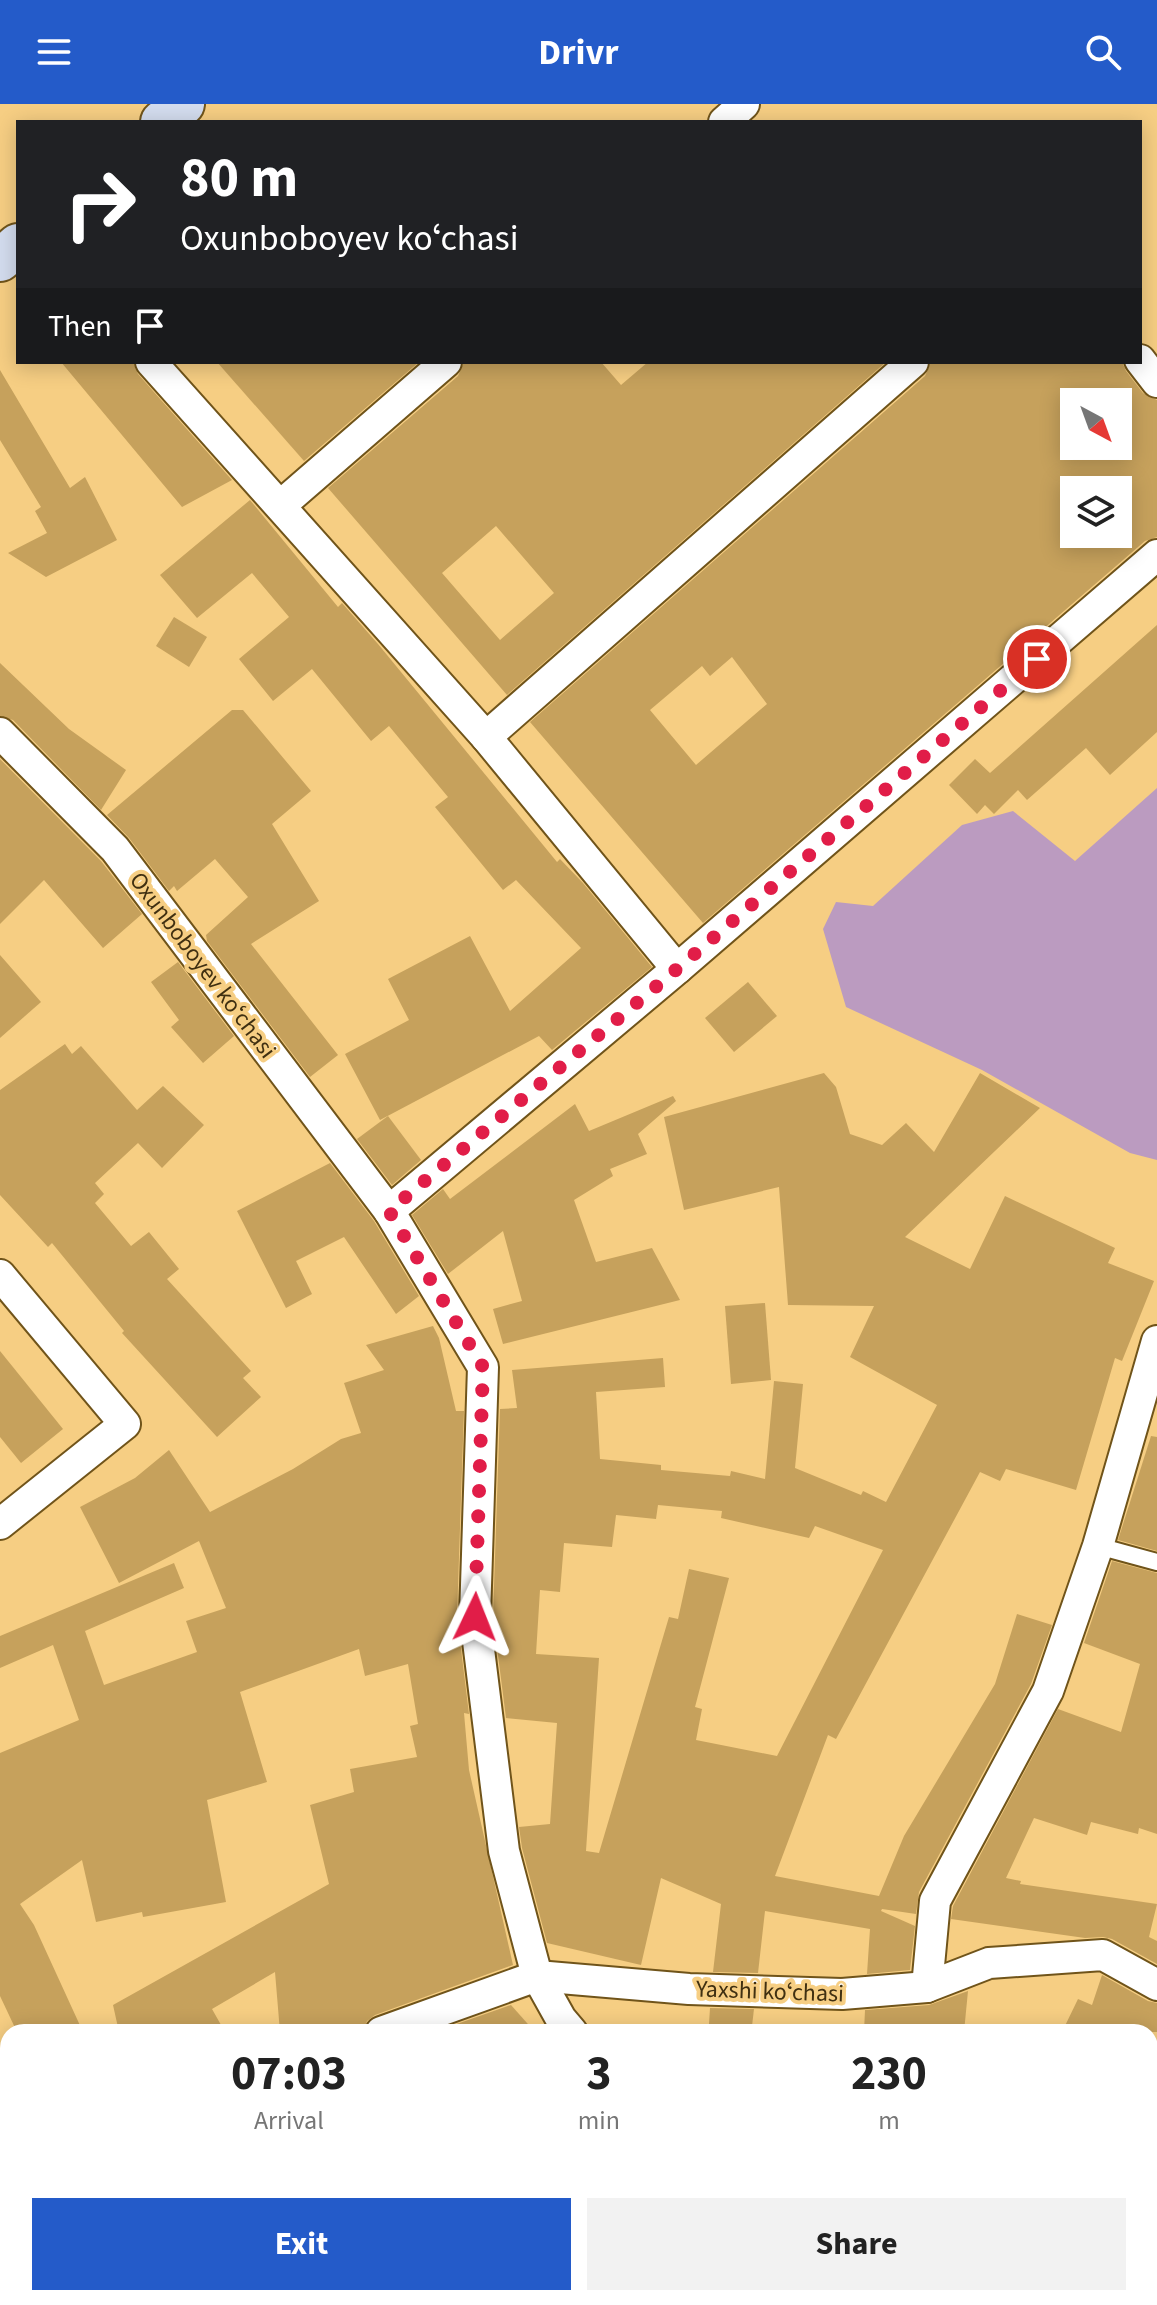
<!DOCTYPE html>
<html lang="en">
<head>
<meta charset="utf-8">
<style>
	:root { --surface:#fff; --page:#f2f2f2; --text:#222; --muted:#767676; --accent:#245bc9 }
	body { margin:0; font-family:"Source Sans 3",sans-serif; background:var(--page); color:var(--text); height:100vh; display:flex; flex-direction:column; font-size:30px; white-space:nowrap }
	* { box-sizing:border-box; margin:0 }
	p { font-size:26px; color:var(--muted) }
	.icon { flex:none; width:44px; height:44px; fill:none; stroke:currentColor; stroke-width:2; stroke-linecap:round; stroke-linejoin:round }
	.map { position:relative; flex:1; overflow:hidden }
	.details { position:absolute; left:0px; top:1920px; width:1158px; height:282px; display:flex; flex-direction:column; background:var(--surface); border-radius:24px 24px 0 0; box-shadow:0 4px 20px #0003 }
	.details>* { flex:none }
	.top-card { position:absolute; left:16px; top:16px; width:1126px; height:244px; border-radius:0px; box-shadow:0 4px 20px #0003; background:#202124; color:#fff; overflow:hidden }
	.needle { width:52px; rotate:139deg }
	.fabs { position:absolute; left:1060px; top:284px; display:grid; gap:16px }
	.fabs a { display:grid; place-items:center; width:72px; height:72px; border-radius:0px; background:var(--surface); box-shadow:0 4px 20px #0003; font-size:40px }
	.pin { position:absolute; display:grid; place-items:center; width:68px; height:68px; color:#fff; margin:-34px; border:4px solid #fff; border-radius:50%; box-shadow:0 2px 8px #0007 }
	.me { position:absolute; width:88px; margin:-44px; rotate:2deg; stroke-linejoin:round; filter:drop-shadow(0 0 6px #0008) }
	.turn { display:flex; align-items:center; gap:28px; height:168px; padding:0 32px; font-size:36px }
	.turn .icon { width:104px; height:104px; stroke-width:2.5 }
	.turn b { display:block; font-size:56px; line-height:68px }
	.then { display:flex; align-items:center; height:76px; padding:0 32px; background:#0003; gap:16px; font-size:30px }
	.eta { display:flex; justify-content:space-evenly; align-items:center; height:136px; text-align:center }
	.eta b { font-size:48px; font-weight:700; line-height:56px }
	.primary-button { display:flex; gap:16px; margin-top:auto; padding:16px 32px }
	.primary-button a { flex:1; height:92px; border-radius:0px; background:var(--accent); color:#fff; font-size:32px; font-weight:700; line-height:92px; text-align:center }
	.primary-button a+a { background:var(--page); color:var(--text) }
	header { display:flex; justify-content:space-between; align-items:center; height:104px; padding:0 32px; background:var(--accent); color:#fff; font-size:36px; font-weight:700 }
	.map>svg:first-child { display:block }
	.green { fill:#bb9bc0 }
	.building { fill:#c6a15c; fill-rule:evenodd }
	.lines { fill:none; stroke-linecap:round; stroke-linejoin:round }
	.lane-casing { stroke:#70541a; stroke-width:20 }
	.street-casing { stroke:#70541a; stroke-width:34 }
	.secondary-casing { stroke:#70541a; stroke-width:46 }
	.lane { stroke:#fff; stroke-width:16 }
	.street { stroke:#fff; stroke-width:30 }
	.secondary { stroke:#d3dcee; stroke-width:42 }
	.route { stroke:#e11d48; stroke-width:14; stroke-dasharray:0 25.2 }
	.labels { text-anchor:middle; stroke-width:8; stroke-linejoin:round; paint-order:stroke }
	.street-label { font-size:24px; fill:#403011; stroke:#f6ce83 }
</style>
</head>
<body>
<header><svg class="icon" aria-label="menu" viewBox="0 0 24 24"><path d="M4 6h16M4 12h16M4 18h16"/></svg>Drivr<svg class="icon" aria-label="search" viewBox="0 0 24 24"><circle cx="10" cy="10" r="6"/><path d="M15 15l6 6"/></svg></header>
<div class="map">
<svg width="1157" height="2201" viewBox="0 0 1157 2201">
	<rect width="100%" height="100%" fill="#f6ce83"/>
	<!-- green -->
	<polygon class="green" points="1157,684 1157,1056 1130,1049 982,966 846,903 823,825 836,798 873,802 962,721 1013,707 1075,757"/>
	<!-- building -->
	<g class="building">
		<polygon points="61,258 133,258 138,270 232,376 182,403"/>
		<polygon points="217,258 419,258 304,357"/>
		<path d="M464,258H601L621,281L648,258H886L507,591L328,384L458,272ZM496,422L554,489L500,536L442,469Z"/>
		<path d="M931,258H1122L1126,267L1143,289L1157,296V433L1145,437L703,819L530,618L925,272ZM1074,298H1118V342H1074ZM1074,386H1118V430H1074ZM732,553L767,600L696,661L650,606L702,562L710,572Z"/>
		<polygon points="0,266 70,384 85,373 117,436 46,473 8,449 47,429 35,407 41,403 0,336"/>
		<polygon points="250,396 338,503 342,499 378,540 557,758 560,755 583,779 652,863 552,946 539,932 380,1016 345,950 409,916 388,875 470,832 510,907 581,844 516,776 503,786 435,703 448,693 389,622 371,637 312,565 273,597 239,555 289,513 252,469 197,514 160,471"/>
		<polygon points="174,513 207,533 189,563 156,542"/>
		<polygon points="1157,521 1157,628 1110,671 1086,644 1027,696 1018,686 994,710 985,701 977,710 949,681 975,655 990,669"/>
		<polygon points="0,559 69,625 126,666 101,706 13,616 0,612"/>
		<polygon points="232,606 243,606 311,687 272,720 319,797 251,840 338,951 310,973 207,837 206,831 248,793 215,755 177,787 174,782 169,787 129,734 107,711"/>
		<polygon points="0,655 101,757 142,810 103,844 44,776 0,820"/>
		<polygon points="0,851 41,898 0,934"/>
		<polygon points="178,858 234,932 203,959 171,923 179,916 151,878"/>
		<polygon points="748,878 777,912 734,948 705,914"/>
		<polygon points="65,940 72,950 81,942 137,1006 163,982 204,1021 162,1064 138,1039 95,1079 104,1090 95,1099 131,1142 149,1128 179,1165 167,1175 251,1267 243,1274 261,1293 217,1333 122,1229 124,1227 52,1139 48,1143 0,1091 0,986"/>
		<path d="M824,969L836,983L850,1030L882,1041L906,1019L934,1048L980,969L1040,1004L905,1133L970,1165L1005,1092L1115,1144L1108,1159L1154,1177L1122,1257L1115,1254L1076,1386L1006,1365L1000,1377L980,1368L836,1635L828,1631L775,1772L879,1792L904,1732L995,1580L1017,1510L1052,1521L1031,1580L919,1788L916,1810L882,1805L881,1807L915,1822L910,1866L867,1870L870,1825L765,1807L758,1869L713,1868L721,1800L661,1774L641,1861L547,1839L522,1744L519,1723L550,1720L557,1619L506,1614L493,1512L500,1305L517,1304L512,1266L663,1254L665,1283L596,1288L600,1355L661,1361V1366L730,1372L731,1367L765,1375L774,1277L803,1280L795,1364L861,1391L863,1387L886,1398L937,1301L850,1253L874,1202L788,1201L779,1083L684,1106L664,1013ZM658,1401L722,1407L721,1414L809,1434L815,1422L883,1446L777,1652L696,1636L702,1605L695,1603L729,1474L689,1465L678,1515L669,1513L599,1749L586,1747L599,1554L536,1550L540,1486L560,1488L564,1439L612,1443L616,1411L656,1415Z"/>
		<polygon points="673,992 676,997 638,1030 647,1050 610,1065 613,1072 574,1096 596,1158 652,1144 680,1196 503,1240 493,1205 522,1197 503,1127 448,1170 412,1111 443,1085 450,1095 575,1000 589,1027"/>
		<polygon points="388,1012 421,1056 392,1081 357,1035"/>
		<polygon points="330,1059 374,1117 419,1192 396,1210 344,1133 296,1157 312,1190 286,1204 237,1107"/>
		<polygon points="765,1199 771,1276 731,1280 725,1202"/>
		<polygon points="433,1222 439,1234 456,1307 464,1307 457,1512 469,1610 464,1609 469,1666 513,1861 375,1911 367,1917 363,1928 280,1928 275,1868 212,1905 225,1928 119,1928 113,1901 329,1780 310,1701 354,1688 350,1665 417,1653 410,1622 418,1620 408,1560 365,1572 359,1545 240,1588 267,1678 207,1696 226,1798 143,1813 142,1808 96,1818 82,1756 20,1800 34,1821 83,1928 17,1928 0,1892 0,1649 79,1616 53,1541 0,1564 0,1532 174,1459 184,1484 85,1527 104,1581 197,1548 186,1517 226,1504 199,1437 119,1479 80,1403 135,1374 169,1346 210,1408 293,1365 341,1335 361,1329 344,1279 384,1266 366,1241"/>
		<polygon points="0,1247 63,1325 21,1359 0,1333"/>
		<polygon points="1151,1332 1157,1333 1157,1447 1118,1436"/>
		<polygon points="1112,1457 1157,1469 1157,1730 1139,1724 1138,1730 1091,1718 1087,1731 1034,1714 1006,1774 1021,1777 1020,1780 1157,1800 1149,1833 1157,1837 1157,1860 1112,1835 1103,1833 1085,1834 951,1815 953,1802 1058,1605 1121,1628 1140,1560 1084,1539"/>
		<polygon points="1102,1871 1148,1897 1157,1899 1157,1928 1062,1928 1078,1895 1092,1901"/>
		<polygon points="968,1887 964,1928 864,1928 865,1906 929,1901"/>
		<polygon points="511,1901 535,1928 434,1928"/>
		<polygon points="710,1904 754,1905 752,1922 709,1920"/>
	</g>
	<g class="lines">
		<defs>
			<g id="lane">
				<polyline points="1098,1442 1157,1458"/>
				<polyline points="0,2151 3,2144 8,2143"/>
				<polyline points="163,2194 181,2201"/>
				<polyline points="296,2194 296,2201"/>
			</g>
			<g id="street">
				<polyline points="724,18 744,0"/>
				<polyline points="1140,256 1157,278"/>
				<polyline points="151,258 486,633 677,865"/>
				<polyline points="281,401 446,258"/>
				<polyline points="0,629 115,745 389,1107 483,1263 475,1513 504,1747 537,1872 561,1915 572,1928"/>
				<polyline points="486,633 913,258"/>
				<polyline points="389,1107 677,865 1157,451"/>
				<polyline points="0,1171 125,1320 0,1420"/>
				<polyline points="927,1883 935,1797 1048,1587 1098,1442 1157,1237"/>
				<polyline points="381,1928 537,1872 689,1885 842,1890 927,1883 989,1859 1103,1851 1157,1881"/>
				<polyline points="770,2194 771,2201"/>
			</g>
			<g id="secondary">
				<polyline points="162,18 183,0"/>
				<polyline points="0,156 18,141"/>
			</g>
		</defs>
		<!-- lane casing -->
		<use href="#lane" class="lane-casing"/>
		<!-- street casing -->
		<use href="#street" class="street-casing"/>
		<!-- secondary casing -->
		<use href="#secondary" class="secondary-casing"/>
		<!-- lane -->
		<use href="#lane" class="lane"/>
		<!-- street -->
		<use href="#street" class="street"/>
		<!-- secondary -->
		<use href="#secondary" class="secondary"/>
	</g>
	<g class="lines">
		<!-- route -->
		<polyline class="route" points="475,1513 483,1263 389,1107 677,865 1037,555"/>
	</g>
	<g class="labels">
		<!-- street labels -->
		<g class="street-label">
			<text transform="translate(203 861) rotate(53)" y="8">Oxunboboyev koʻchasi</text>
			<text transform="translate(770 1887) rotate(2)" y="8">Yaxshi koʻchasi</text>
		</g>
	</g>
</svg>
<div class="fabs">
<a><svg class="needle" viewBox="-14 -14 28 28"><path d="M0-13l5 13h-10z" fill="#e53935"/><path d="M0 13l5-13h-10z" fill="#767676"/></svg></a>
<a><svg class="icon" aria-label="layers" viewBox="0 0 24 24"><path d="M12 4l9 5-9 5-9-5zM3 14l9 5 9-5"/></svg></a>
</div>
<div class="pin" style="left:1037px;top:555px;background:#d93025"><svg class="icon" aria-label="arrive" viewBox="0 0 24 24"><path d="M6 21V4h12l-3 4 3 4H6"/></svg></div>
<svg class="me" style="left:475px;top:1513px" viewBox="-20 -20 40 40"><path d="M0-17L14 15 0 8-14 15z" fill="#e11d48" stroke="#fff" stroke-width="4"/></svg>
<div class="top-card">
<div class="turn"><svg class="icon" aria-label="right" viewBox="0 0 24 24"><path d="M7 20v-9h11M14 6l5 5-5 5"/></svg><div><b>80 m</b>Oxunboboyev koʻchasi</div></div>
<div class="then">Then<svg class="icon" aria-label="arrive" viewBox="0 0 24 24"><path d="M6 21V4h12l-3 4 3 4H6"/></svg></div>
</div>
<section class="details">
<div class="eta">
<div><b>07:03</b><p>Arrival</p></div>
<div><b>3</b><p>min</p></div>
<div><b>230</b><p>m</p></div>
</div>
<div class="primary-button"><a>Exit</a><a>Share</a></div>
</section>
</div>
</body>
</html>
